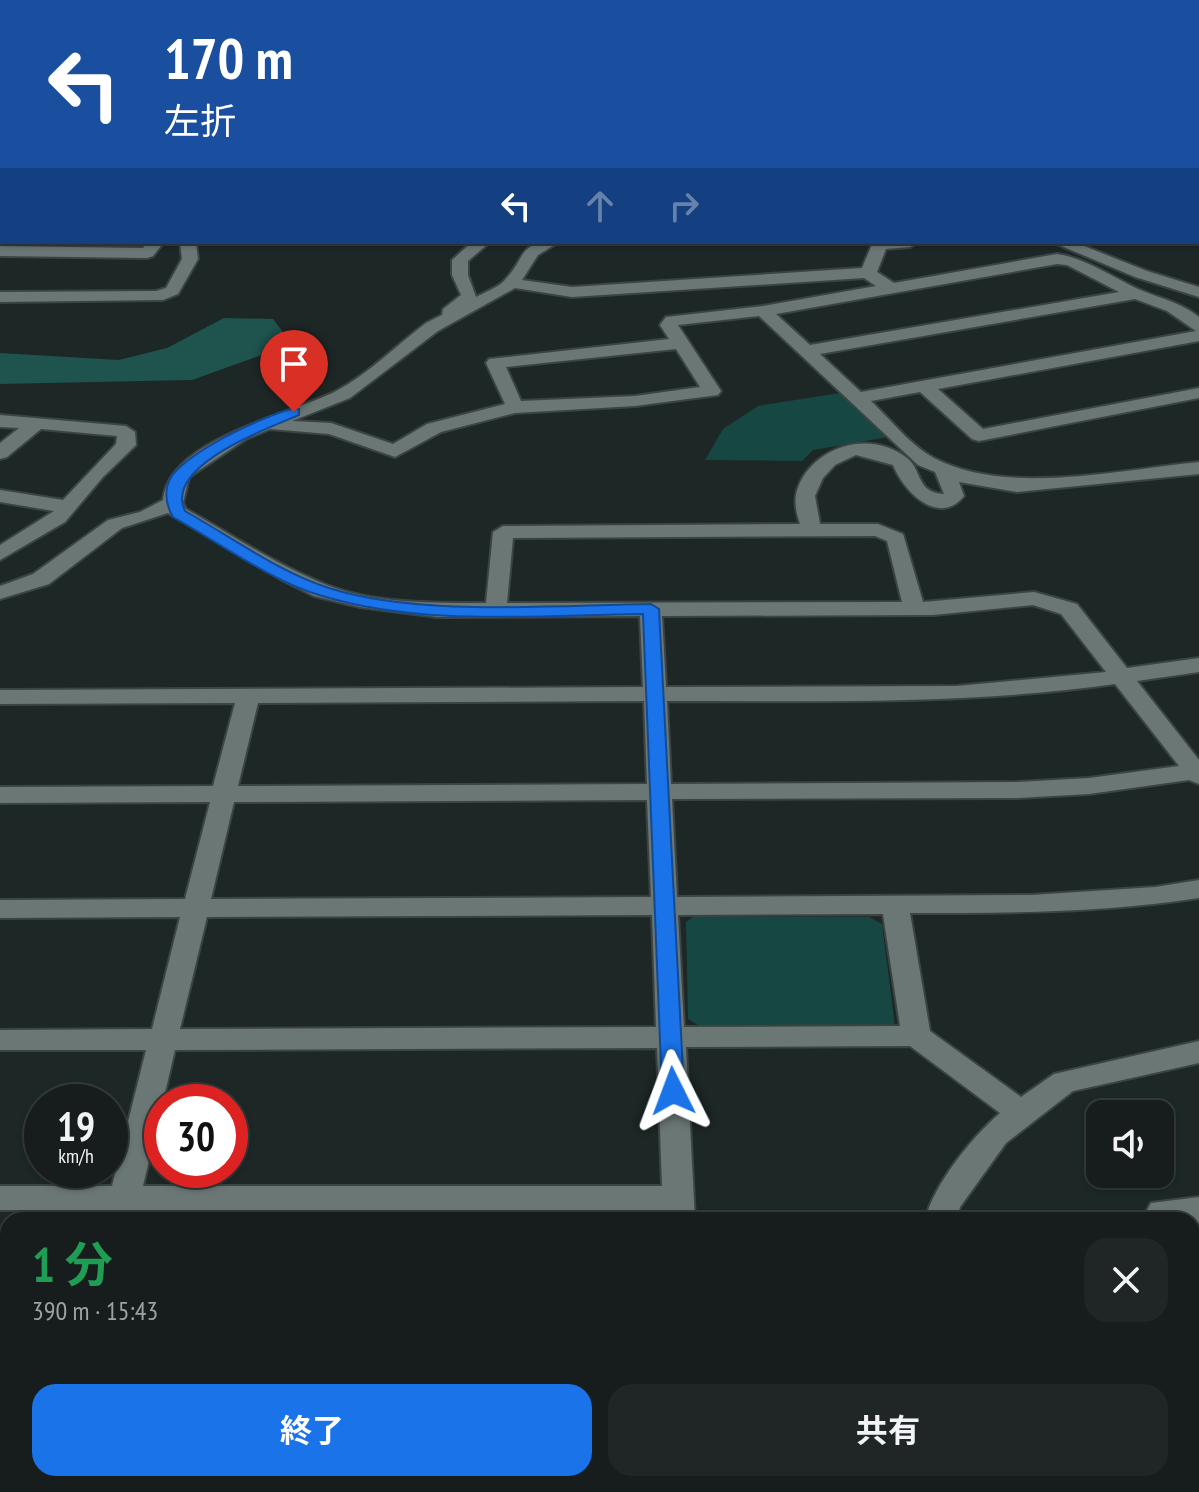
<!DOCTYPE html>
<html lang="ja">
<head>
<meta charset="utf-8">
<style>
	:root { --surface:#161d1c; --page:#1f2625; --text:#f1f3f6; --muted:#9ea2a3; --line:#353b3b; --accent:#1a73e8 }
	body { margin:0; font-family:"PT Sans Narrow","Noto Sans JP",sans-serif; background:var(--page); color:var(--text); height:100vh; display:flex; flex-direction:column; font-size:30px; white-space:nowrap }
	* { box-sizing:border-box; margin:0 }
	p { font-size:26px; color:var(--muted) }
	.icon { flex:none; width:44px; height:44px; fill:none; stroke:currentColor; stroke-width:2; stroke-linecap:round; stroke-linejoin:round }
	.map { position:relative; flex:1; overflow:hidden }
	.drawer { position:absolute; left:0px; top:1212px; width:1200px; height:280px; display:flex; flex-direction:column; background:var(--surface); border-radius:24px 24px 0 0; box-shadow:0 2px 6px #0004,0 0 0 2px var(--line) }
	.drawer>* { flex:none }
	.top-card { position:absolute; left:0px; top:0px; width:1200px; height:244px; box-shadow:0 2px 6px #0004,0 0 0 2px var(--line); background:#1a4fa0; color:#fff; overflow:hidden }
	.buttons { position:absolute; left:1086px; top:1100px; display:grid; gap:16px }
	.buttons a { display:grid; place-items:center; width:88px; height:88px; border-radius:16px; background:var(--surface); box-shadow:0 2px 6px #0004,0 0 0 2px var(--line); font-size:40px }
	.speed { position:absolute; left:24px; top:1084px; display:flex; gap:16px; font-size:40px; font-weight:700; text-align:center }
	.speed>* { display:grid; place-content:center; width:104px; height:104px; border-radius:50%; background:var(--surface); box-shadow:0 2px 6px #0004,0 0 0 2px var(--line); line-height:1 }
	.speed small { font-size:20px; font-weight:400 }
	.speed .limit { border:12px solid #d22; background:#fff; color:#111 }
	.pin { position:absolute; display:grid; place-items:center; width:68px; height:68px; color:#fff; margin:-82px -34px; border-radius:50% 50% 50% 0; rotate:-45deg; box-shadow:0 0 8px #0007 }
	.pin .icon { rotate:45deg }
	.me { position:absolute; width:88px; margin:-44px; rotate:357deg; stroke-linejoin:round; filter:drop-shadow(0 0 6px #0008) }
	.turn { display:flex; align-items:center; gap:28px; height:168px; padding:0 32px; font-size:36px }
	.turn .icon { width:104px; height:104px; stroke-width:2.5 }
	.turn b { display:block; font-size:56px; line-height:68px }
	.lanes { display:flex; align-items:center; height:76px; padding:0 32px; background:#0003; justify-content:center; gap:40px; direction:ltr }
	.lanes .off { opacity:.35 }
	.round { display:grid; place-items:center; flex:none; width:84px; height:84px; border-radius:24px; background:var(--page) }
	.head { display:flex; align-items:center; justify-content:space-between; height:136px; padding:0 32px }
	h1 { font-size:48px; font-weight:700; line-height:60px; color:#1e9e55 }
	.action { display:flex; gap:16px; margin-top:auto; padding:16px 32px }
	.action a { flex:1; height:92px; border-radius:24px; background:var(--accent); color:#fff; font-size:32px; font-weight:700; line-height:92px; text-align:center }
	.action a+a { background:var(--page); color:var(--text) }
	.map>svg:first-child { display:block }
	.green { fill:#174742 }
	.forest { fill:#1e534e }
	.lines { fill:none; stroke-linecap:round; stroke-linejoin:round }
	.minor-casing { stroke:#3c4443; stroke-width:4 }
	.major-casing { stroke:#3c4443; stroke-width:4 }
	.minor { fill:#6a7775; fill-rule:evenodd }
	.major { fill:#4e8e87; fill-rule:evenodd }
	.route { fill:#1a73e8; stroke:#114b97; stroke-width:2 }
</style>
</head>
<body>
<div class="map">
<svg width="1199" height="1492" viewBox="0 0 1199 1492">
	<rect width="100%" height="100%" fill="#1d2726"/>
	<!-- green -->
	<g class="green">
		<polygon points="859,390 905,434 813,450 802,461 705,460 723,429 758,406"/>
		<polygon points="694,916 869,917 882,924 895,1026 701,1027 688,1019 686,922"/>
	</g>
	<!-- forest -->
	<polygon class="forest" points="224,318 273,319 292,344 192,380 0,384 0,353 119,360 167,348"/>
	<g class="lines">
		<defs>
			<g id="minor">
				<polygon points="754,0 766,0 753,2"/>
				<rect x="1057" y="0" width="12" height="2"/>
				<polygon points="1099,0 1199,0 1199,6 1198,2"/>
				<polygon points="1198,32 1199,33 1199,42 1198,41"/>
				<rect x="1198" y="51" width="1" height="8"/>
				<rect x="0" y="63" width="2" height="8"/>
				<polygon points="0,80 2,81 2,89 0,88"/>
				<rect x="0" y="103" width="2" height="9"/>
				<rect x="1198" y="104" width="1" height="8"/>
				<rect x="0" y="133" width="2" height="8"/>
				<rect x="1198" y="166" width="1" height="8"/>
				<rect x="1198" y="194" width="1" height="8"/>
				<rect x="0" y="217" width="2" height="10"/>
				<polygon points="148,242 164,242 153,256 147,258 0,256 0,246 143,248"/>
				<polygon points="180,242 196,242 198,259 178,294 163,300 0,302 0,292 156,291 166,288 182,259"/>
				<path d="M472,242H490L468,261V275L476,297C485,292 497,288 504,281C528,256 516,242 559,242L538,255L522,280L572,287L862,268L873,242H918L910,247L886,249L877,272L894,283L1057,254C1089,259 1114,279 1143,291C1162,299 1182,303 1199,317V341L938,389L983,429L1199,388V398L979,441L972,439L920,392L871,401C890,419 911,446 934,458C1006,496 1119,470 1199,462V474L1017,492L959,482L964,496C939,527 904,492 893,465L856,455L835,465L823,478L815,496L820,524H878L903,534L923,602L1034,592L1077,604L1127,668L1199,658V672L1137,681L1199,760V784L1189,780L1089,794L1018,798L672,799L677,897L1031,895L1155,887L1199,880V898C1103,913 1006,913 910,913L930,1031L1021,1097L1054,1074L1199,1041V1063L1073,1091L1006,1143L960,1207L957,1220H925C934,1184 972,1137 1000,1113L910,1046L686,1047L695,1220H663V1210H137L135,1220H103L106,1210H0V1186H112L146,1050H0V1030L152,1029L180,917L0,918V900L185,899L210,802L0,803V787L213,786L235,703L0,704V690L643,687L640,616L438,617L360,607L314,596L284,581L168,513L122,528L49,584L0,599V586L33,574L108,520L140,512L163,500C169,438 292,415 338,390C369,373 397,345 426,323L442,315L443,309L461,295L452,275V260ZM1057,264L1067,265L1119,292L810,345L776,314ZM864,278L876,286L763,306L666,317L660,325L669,339L489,359L486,363L505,404L427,424L393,444L331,423L292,421L350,398L438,331L515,288L572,297ZM1135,299L1167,311L1196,331L861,392L820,354ZM759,316L918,465L935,472L944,494C916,493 922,469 907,458C873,432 825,443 803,477C793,494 794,506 800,524L503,526L493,532L486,603C435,603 375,604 327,585C278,566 232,535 186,509L183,503L189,477L246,439L270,429L329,434L395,457L441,432L515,413L635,406L718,395L721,391L678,325ZM676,349L700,387L635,396L521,401L506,367ZM875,536L887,541L902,602L507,603L513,538ZM1033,605L1061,614L1106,672L957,686L666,687L662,616L933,615ZM1115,684L1179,766L1089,778L1018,782L671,784L667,701C817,701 967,705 1115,684ZM644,701L647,784L238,786L258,703ZM647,800L651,897L211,899L234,802ZM883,914L900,1026L684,1027L678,915ZM652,915L656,1027L180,1029L207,917ZM657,1048L662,1186H143L175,1050Z"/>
				<polygon points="1052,242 1074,242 1147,271 1199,287 1199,297 1135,277"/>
				<polygon points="0,415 126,426 135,432 136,445 103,477 65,522 0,560 0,545 54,511 0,502 0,490 63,500 116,444 117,436 41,429 7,457 0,459 0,443 19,428 0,427"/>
				<polygon points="1199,1197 1199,1223 1148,1220 1146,1212 1151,1203"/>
				<polygon points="1192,1302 1199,1304 1199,1354 1192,1352"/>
				<rect x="0" y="1369" width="8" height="30"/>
				<rect x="1192" y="1382" width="7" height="30"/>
				<polygon points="36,1484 72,1484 70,1492 34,1492"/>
				<rect x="673" y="1484" width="36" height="8"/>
				<polygon points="955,1484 991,1484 992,1492 956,1492"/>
			</g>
			<g id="major">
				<rect x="1198" y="61" width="1" height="8"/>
				<rect x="0" y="162" width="2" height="8"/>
			</g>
		</defs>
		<!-- minor casing -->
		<use href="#minor" class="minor-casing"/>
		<!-- major casing -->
		<use href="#major" class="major-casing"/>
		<!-- minor -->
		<use href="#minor" class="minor"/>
		<!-- major -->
		<use href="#major" class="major"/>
	</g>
	<!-- route -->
	<path class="route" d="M294,408L299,409V415C268,428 163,466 185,511C231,537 279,572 329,588C420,617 554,605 651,604L659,609L684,1091L681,1097L673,1099L665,1097L662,1091L643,614C536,615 422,627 319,595C270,580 218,542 173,517C164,502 163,483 177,470C202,445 260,418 294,408Z"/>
</svg>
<div class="buttons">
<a><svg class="icon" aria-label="sound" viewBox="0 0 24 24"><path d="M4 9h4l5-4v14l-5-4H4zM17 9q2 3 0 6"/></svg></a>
</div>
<div class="speed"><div>19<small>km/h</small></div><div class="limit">30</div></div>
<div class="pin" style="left:294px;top:412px;background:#d93025"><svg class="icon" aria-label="arrive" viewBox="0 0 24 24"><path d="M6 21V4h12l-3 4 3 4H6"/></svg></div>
<svg class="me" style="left:673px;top:1091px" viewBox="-20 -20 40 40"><path d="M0-17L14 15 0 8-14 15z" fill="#1a73e8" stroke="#fff" stroke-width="4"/></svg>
<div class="top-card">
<div class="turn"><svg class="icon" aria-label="left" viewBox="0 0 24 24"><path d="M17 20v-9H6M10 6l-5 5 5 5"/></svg><div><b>170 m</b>左折</div></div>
<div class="lanes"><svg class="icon" aria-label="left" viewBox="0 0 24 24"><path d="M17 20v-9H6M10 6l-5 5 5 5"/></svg><svg class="icon off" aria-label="ahead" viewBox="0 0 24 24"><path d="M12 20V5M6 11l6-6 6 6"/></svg><svg class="icon off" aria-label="right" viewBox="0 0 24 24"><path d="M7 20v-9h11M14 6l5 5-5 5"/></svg></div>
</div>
<section class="drawer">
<div class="head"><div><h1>1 分</h1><p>390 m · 15:43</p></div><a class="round"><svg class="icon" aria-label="close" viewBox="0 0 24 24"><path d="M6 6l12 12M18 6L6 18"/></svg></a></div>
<div class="action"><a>終了</a><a>共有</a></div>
</section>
</div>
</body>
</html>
